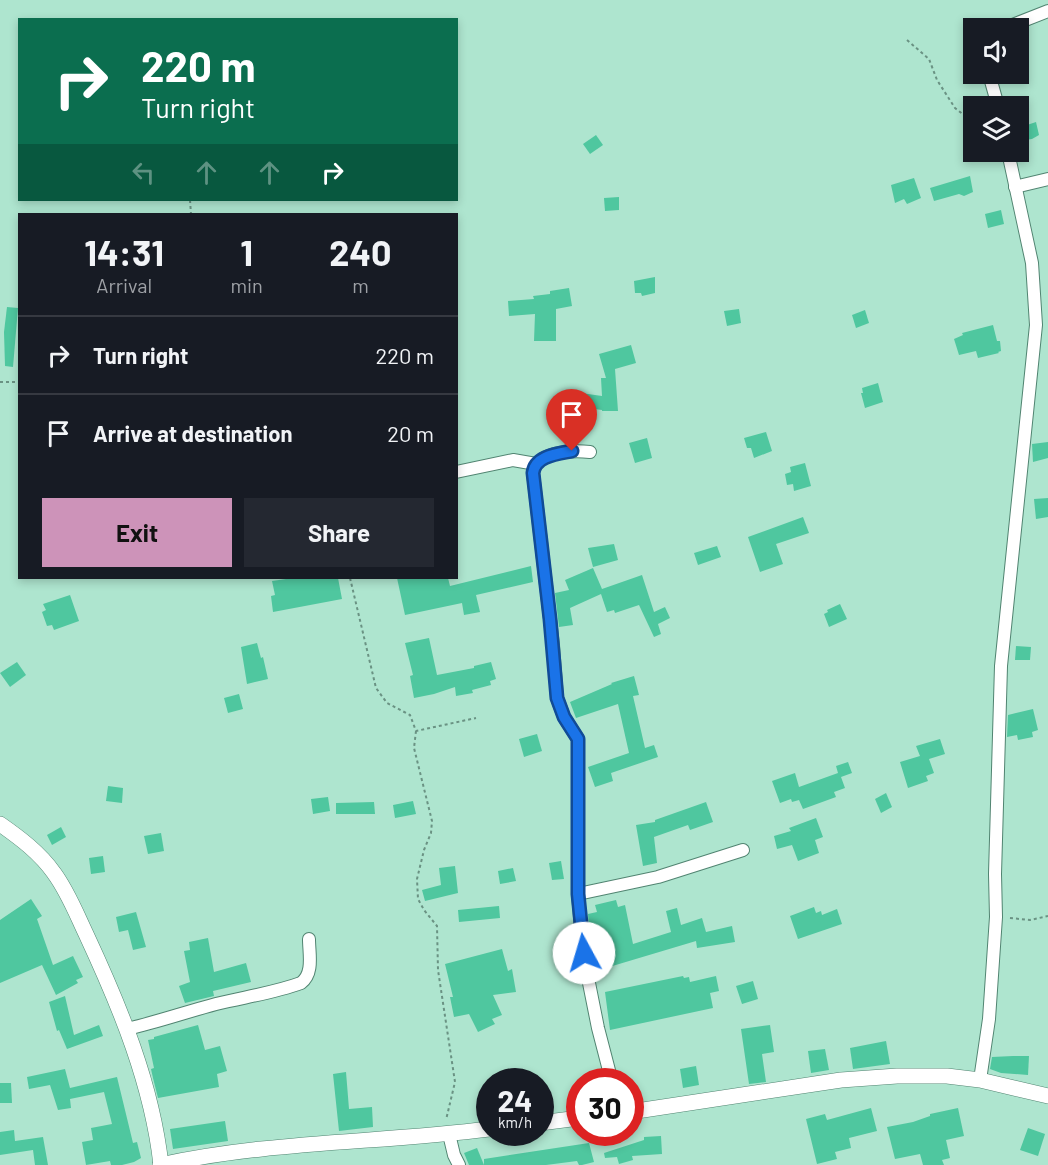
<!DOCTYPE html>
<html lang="en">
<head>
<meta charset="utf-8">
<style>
	:root { --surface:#171b24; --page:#242831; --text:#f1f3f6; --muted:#9ea1a6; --line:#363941; --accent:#cd93b9 }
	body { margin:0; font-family:Barlow,sans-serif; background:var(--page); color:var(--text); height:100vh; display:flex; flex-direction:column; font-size:22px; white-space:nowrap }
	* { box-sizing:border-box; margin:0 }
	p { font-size:20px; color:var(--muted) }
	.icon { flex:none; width:33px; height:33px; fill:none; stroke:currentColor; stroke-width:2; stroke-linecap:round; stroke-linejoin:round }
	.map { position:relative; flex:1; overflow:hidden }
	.panel { position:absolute; left:18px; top:213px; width:440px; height:366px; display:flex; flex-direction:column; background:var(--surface); border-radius:0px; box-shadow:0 3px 9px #0003 }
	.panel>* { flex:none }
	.guide { position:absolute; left:18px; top:18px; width:440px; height:183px; border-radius:0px; box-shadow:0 3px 9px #0003; background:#0b6e4f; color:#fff; overflow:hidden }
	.buttons { position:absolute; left:963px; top:18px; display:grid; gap:12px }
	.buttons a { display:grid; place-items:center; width:66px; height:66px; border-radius:0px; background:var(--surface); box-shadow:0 3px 9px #0003; font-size:30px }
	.speed { position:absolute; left:476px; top:1068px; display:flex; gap:12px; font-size:30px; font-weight:700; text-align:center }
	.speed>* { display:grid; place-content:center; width:78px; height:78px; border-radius:50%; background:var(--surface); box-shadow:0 3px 9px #0003; line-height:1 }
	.speed small { font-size:15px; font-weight:400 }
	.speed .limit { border:9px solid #d22; background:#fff; color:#111 }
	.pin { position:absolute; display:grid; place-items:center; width:51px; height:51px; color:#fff; margin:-62px -26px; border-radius:50% 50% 50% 0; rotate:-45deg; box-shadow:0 0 6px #0007 }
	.pin .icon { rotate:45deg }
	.me { position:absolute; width:66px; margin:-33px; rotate:354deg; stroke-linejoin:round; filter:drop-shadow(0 0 4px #0008) }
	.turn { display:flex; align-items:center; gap:21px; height:126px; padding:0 24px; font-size:27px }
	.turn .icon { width:78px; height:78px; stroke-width:2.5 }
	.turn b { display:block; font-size:42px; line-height:51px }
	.lanes { display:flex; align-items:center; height:57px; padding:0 24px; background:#0003; justify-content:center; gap:30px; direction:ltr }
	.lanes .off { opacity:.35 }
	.eta { display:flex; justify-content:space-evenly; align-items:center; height:102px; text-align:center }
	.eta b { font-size:36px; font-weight:700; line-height:42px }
	.primary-button { display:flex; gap:12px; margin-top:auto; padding:12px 24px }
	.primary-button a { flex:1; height:69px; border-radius:0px; background:var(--accent); color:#111; font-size:24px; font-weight:700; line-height:69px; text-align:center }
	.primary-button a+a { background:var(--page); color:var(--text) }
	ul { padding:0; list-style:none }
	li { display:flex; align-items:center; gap:18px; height:78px; padding:0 24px; border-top:2px solid var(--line) }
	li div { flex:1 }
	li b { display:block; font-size:22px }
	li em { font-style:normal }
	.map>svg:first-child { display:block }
	.building { fill:#4fc79f }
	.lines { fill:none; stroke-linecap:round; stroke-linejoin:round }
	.minor-casing { stroke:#518471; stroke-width:14 }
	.tertiary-casing { stroke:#518471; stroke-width:16 }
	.path { stroke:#6a9283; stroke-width:2; stroke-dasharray:3 3; stroke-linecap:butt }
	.minor { stroke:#fff; stroke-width:12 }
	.tertiary { stroke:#fff; stroke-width:15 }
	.route-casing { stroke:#114b97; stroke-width:15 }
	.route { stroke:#1a73e8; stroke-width:10 }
</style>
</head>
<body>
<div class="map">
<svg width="1048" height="1165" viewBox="0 0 1048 1165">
	<rect width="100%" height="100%" fill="#aee5cf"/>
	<!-- building -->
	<g class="building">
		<polygon points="1036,122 1039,135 1032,139 1018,141 1018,128"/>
		<polygon points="596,135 603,145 590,154 583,144"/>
		<polygon points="970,176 973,192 964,196 959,194 934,201 930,188"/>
		<polygon points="914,178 921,198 907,204 904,199 895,203 891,185"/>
		<polygon points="619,197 619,210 605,211 604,198"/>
		<polygon points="1001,210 1004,224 988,228 985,214"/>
		<polygon points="655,277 655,293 642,296 641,293 635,293 634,281"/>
		<polygon points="569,288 572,306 556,309 556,341 534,341 535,314 509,316 508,301 534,299 533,296 550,294 550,291"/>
		<polygon points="7,307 18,308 13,367 5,366 4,332"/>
		<polygon points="739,309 741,323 727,326 724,311"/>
		<polygon points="865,310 869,323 856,328 852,315"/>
		<polygon points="993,325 997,341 1000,341 1001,351 998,352 999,353 978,358 976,351 959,355 954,339 963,335 962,333"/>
		<polygon points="631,345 636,363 615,369 618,411 602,411 602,410 572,406 574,392 602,396 601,378 606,378 599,354"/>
		<polygon points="878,383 883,402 865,408 861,393 863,393 862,388"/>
		<polygon points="766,432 772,451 754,458 751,448 747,448 744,438"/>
		<polygon points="647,438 652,458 635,463 629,443"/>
		<polygon points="1048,442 1048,458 1033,462 1032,444"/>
		<polygon points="805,463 811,486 794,491 793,484 787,485 785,474 791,472 790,467"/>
		<polygon points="1048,498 1048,517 1036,519 1034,499"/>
		<polygon points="803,517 809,533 776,544 783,564 760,572 748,537"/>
		<polygon points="614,544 618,560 593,567 588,548"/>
		<polygon points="717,546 721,557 698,565 694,553"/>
		<polygon points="531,566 533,582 476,595 480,612 464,615 462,603 405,615 397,578 448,578 450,586"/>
		<polygon points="593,568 602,589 642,575 654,612 665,607 670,618 658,624 661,634 654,637 639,605 615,613 614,610 607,612 601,594 570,608 573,625 559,627 555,593 569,590 565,580"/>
		<polygon points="293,578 338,578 342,599 273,612 271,596 275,595 272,581"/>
		<polygon points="70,595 79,621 54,630 52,625 47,626 42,612 46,610 43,604"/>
		<polygon points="840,604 847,619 829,627 824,614 828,612 827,610"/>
		<polygon points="429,638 437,675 474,668 474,666 491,662 496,679 490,681 491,685 472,690 473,693 456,696 455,687 434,694 414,698 410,676 413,675 405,643"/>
		<polygon points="257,643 261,658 263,657 268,679 247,684 241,647"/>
		<polygon points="1016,646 1031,647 1030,660 1015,660"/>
		<polygon points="17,662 26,675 10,687 0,673"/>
		<polygon points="634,676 639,695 633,696 645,748 654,745 658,757 611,773 613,781 595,787 588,767 629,753 618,704 576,718 570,702 612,684 611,683"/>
		<polygon points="239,694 243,709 228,713 224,698"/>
		<polygon points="1033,709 1038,730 1032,732 1033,737 1018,740 1017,735 1007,737 1008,715"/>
		<polygon points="537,734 542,751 524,757 519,739"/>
		<polygon points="940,739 945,754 929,759 934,773 926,776 928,781 908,788 900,762 920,756 916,746"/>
		<polygon points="848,762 852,773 841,777 845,788 834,792 836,797 803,809 799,800 792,802 791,799 780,803 772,781 795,773 799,787 838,773 836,766"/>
		<polygon points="108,786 123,788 122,803 106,801"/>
		<polygon points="886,793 892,807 881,813 875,799"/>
		<polygon points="328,797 330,811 313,814 311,799"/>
		<polygon points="413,801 416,814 395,818 393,805"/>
		<polygon points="374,802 375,814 336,814 336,803"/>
		<polygon points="706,802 713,822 690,830 688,825 654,837 657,863 643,866 636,825 655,822 655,820"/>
		<polygon points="816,818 823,837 815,840 819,853 798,861 792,845 777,849 774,836 791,831 789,828"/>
		<polygon points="61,827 66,837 52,845 47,835"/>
		<polygon points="161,833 164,851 148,854 144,836"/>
		<polygon points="103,856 105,872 91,874 89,858"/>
		<polygon points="561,861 564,879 552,880 549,863"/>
		<polygon points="455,866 458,893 425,901 422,890 441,885 439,868"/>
		<polygon points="513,868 516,881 500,884 498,871"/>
		<polygon points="31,899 42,916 37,919 53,965 73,956 83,977 76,980 78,983 56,995 42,965 0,983 0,920"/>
		<polygon points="616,900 618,907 625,905 633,944 671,932 666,911 677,908 681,925 702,918 706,932 732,926 735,942 697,948 696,941 599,970 589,927 588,914 597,912 595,905"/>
		<polygon points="499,906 500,918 459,922 458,910"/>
		<polygon points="814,907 816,913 821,911 822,915 837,909 842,924 798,939 790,916"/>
		<polygon points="136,912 146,947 133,950 128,930 119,932 116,917"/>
		<polygon points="208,938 214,972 246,963 251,982 213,991 214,996 185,1003 179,986 190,982 184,951 190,950 189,942"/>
		<polygon points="502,949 508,971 512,969 516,992 493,995 502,1015 492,1019 495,1024 478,1032 469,1014 454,1017 450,997 453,997 445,964"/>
		<polygon points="683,976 684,978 689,977 690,982 716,976 719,991 710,993 713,1008 610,1030 605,992"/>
		<polygon points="753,981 758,999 742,1004 736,986"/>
		<polygon points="65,996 74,1035 99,1025 103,1036 67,1049 59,1030 57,1031 49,1002"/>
		<polygon points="198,1025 205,1050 220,1046 227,1071 217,1074 219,1087 158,1098 153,1078 151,1069 154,1068 148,1040 154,1039 154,1037"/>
		<polygon points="770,1025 774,1052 762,1054 766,1082 749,1084 741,1029"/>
		<polygon points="886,1041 890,1064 853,1069 850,1048"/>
		<polygon points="825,1049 829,1070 811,1073 808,1051"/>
		<polygon points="1013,1056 1029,1056 1028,1075 1001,1073 990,1069 992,1057"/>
		<polygon points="696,1066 699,1085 683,1088 680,1069"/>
		<polygon points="65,1069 70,1088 117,1077 133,1143 137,1142 141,1158 134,1162 122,1165 111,1165 110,1161 86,1165 82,1142 93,1140 91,1128 112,1124 104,1092 70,1099 71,1108 58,1110 50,1085 29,1089 27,1077"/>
		<polygon points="346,1072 349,1109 372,1107 373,1127 339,1131 333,1074"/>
		<polygon points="0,1083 11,1083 12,1103 0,1103"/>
		<polygon points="871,1108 877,1131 849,1138 851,1148 835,1152 837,1159 817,1164 806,1119 825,1114 827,1120"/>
		<polygon points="958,1108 964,1136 946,1140 950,1158 942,1160 944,1165 923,1165 920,1154 895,1159 887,1127 913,1122 930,1116 930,1114"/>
		<polygon points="225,1121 228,1141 173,1149 170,1129"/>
		<polygon points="1028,1128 1045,1134 1038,1156 1020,1150"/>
		<polygon points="14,1130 15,1141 43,1137 48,1165 35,1165 33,1150 0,1155 0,1132"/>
		<polygon points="661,1136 662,1154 632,1156 633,1160 619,1164 617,1157 605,1158 604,1153 644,1140 644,1137"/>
		<polygon points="589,1143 594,1162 582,1165 579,1165 577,1161 546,1165 484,1165 484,1159"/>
		<polygon points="477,1148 484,1165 469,1165 464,1153"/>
	</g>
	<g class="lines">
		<defs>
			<g id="minor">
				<polyline points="1005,28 1048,11"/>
				<polyline points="989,74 998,106"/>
				<polyline points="1015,187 1048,179"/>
				<path d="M590,452C573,450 536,451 533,473L553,645L557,698L564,717L578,739V894L583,953L598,1028L612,1082"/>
				<polyline points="456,472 513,460 536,464"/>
				<polyline points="578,894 658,877 743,850"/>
				<path d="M127,1029C157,1022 186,1012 216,1004C244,997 274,993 301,983C314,973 309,954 309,939"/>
				<polyline points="980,1080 989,1019 996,917 995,874 1001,666 1036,325 1032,263 1008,152"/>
				<polyline points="449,1134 454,1155 459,1165"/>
			</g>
			<g id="tertiary">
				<path d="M0,824C20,838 40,853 54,873C68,892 76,913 86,934C120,1007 152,1084 161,1165"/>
				<polyline points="630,1112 841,1080 897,1076 947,1076 980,1080 1048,1096"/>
				<polyline points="540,1123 579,1118"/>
				<path d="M160,1165C269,1141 380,1143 489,1129"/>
			</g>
		</defs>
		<!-- minor casing -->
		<use href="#minor" class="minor-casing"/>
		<!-- tertiary casing -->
		<use href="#tertiary" class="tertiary-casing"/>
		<!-- path -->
		<g class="path">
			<polyline points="907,40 929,59 937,80 955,108 974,123"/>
			<polyline points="190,200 191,214"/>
			<polyline points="0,382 20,382"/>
			<polyline points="350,578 376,688 387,703 410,715 416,731 476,718"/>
			<polyline points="416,731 414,748 432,821 431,833 424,850 417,879 418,899 424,910 437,926 438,970 455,1082 446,1120"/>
			<polyline points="1010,918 1030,920 1048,916"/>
		</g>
		<!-- minor -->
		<use href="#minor" class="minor"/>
		<!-- tertiary -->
		<use href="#tertiary" class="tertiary"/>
	</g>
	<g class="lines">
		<defs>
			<path id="route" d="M572,451C557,454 535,456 533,473L550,619L557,698L564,717L578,739V894L584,953"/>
		</defs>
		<!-- route casing -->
		<use href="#route" class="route-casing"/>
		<!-- route -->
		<use href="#route" class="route"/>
	</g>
</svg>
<div class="buttons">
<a><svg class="icon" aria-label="sound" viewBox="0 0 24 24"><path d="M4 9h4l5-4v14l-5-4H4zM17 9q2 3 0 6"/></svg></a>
<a><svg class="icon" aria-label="layers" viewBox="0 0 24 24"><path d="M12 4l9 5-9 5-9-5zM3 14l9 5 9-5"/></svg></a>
</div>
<div class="speed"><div>24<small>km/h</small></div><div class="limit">30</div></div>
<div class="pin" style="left:572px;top:451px;background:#d93025"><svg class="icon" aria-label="arrive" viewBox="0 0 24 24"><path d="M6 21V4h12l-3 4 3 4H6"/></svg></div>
<svg class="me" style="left:584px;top:953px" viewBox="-20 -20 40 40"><circle r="19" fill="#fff"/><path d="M0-13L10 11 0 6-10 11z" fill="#1a73e8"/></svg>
<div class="guide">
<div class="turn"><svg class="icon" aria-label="right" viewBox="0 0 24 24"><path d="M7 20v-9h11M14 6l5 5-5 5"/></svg><div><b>220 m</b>Turn right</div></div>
<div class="lanes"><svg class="icon off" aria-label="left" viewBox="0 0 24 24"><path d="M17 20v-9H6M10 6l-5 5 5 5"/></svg><svg class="icon off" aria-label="ahead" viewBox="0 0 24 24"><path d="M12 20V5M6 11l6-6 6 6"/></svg><svg class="icon off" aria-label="ahead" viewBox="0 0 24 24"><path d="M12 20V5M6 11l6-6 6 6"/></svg><svg class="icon" aria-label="right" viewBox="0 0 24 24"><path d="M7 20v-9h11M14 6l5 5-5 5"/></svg></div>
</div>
<section class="panel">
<div class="eta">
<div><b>14:31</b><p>Arrival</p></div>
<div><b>1</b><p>min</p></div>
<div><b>240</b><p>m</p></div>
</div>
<ul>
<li><svg class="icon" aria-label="right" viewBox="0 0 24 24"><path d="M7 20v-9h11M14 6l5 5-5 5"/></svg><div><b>Turn right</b></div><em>220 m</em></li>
<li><svg class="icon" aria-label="arrive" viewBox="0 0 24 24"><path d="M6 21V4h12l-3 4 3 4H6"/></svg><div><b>Arrive at destination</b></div><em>20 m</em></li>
</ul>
<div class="primary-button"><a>Exit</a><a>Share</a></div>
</section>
</div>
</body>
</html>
